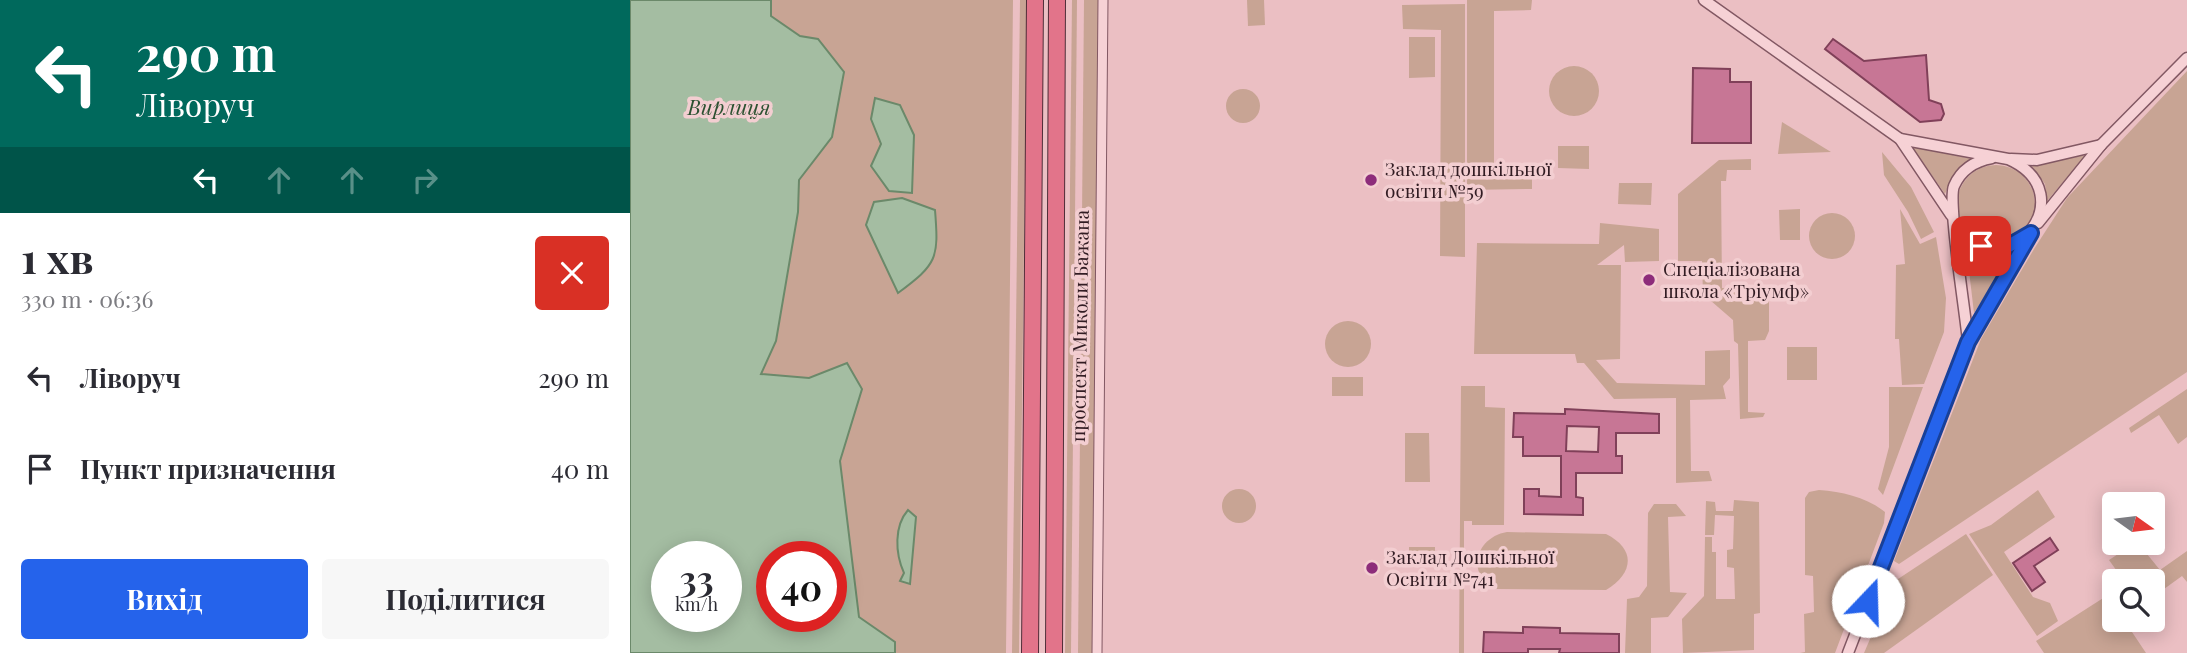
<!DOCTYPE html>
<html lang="uk">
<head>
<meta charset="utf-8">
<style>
	:root { --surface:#fff; --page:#f7f7f7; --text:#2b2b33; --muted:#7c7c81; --accent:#2563eb }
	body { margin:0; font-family:"Playfair Display",serif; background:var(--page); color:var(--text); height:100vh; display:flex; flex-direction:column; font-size:26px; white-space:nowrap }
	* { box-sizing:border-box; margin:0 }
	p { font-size:23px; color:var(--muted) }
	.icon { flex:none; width:38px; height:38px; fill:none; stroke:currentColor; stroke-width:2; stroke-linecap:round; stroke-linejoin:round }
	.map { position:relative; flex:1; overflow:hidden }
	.side { display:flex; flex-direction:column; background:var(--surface); width:630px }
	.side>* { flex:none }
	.banner { background:#00695c; color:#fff; overflow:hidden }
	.needle { width:46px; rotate:104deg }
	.fabs { position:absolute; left:1472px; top:492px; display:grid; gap:14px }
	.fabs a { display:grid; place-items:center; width:63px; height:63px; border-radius:7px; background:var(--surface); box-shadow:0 4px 18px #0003; font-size:35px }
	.speed { position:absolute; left:21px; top:541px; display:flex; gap:14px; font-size:35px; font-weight:700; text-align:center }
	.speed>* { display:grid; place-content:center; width:91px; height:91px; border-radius:50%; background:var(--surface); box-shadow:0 4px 18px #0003; line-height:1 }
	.speed small { font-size:18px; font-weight:400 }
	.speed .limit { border:10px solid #d22; background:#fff; color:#111 }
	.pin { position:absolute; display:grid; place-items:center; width:60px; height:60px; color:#fff; margin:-30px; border-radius:14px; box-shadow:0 4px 10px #0006 }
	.me { position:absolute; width:77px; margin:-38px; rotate:21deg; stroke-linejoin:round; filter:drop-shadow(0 0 5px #0008) }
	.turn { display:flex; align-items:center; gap:24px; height:147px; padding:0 21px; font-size:32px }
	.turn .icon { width:91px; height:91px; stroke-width:2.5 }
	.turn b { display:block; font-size:49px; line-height:60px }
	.lanes { display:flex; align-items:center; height:66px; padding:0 21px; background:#0003; justify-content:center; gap:35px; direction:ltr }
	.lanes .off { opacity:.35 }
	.round { display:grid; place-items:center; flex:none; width:74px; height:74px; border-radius:7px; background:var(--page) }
	.overview { display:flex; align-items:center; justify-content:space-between; height:119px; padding:0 21px }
	h1 { font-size:42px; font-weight:700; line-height:52px }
	.primary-button { display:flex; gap:14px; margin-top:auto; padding:14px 21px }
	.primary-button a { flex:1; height:80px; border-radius:7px; background:var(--accent); color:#fff; font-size:28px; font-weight:700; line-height:80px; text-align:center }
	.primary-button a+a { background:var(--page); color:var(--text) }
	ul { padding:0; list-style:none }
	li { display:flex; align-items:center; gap:21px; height:91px; padding:0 21px }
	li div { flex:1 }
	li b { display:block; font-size:26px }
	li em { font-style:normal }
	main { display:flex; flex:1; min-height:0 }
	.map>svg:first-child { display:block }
	.green { fill:#c8a494 }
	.water { fill:#a4bda2; stroke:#6b896a; stroke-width:2; fill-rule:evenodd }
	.building { fill:#c77695; stroke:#804059; stroke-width:2; fill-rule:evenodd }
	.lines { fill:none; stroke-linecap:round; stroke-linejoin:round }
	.minor-casing { stroke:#825863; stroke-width:11 }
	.tertiary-casing { stroke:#825863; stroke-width:13 }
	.trunk-casing { stroke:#502d38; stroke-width:18 }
	.minor { stroke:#f6d1d5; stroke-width:9 }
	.tertiary { stroke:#f6d1d5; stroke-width:10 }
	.trunk { stroke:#e2748a; stroke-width:16 }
	.route-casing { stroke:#184099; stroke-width:18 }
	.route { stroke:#2563eb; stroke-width:12 }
	.poi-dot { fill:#8d2c7a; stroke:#f3ced1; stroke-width:2.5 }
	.labels { text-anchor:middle; stroke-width:7; stroke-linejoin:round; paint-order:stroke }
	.poi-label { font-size:19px; fill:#321c23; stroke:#f3ced1; text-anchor:start }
	.street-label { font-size:19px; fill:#321c23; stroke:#f3ced1 }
	.water-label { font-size:21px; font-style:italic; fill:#2c5131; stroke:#f3ced1 }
</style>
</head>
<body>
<main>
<section class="side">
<div class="banner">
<div class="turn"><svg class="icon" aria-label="left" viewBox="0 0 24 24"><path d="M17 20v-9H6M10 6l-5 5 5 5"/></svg><div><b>290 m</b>Ліворуч</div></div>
<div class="lanes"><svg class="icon" aria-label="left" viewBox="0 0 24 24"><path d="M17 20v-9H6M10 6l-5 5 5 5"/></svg><svg class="icon off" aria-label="ahead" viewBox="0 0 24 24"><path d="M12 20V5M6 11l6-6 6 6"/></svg><svg class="icon off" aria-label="ahead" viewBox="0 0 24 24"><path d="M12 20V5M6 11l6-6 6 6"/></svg><svg class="icon off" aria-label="right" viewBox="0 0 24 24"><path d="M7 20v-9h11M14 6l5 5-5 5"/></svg></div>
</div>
<div class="overview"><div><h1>1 хв</h1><p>330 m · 06:36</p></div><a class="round" style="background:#d93025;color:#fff"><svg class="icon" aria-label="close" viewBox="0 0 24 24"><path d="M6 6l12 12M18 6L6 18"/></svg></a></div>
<ul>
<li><svg class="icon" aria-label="left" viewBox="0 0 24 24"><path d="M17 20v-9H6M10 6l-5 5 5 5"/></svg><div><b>Ліворуч</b></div><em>290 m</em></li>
<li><svg class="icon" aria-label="arrive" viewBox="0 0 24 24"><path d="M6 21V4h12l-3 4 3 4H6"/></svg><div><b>Пункт призначення</b></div><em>40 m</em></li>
</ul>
<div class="primary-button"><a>Вихід</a><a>Поділитися</a></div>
</section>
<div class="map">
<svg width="1557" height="653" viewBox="0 0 1557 653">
	<rect width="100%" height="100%" fill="#ebbfc3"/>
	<!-- green -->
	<g class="green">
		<path d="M141,0H383L376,653H227L201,556L126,519L98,627L0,653V567L37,616H96V556L179,378C162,377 146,381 130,374L181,38L170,36L141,16Z"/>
		<polygon points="390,0 397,0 389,653 382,653"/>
		<polygon points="442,0 447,0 441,653 435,653"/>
		<polygon points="454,0 468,0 464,653 448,653"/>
		<polygon points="617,0 634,0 635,25 618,26"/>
		<polygon points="837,0 902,0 901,10 864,11 864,173 902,174 902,189 837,190"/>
		<polygon points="835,4 835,257 810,256 811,30 773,29 772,5"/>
		<polygon points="779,37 805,37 805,77 779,78"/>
		<circle cx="944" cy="91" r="25"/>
		<polygon points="1557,71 1557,372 1269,564 1264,561 1351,339 1404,249 1437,198"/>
		<circle cx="613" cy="106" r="17"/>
		<polygon points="1152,122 1201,152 1148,154"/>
		<polygon points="928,146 959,146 959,169 928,168"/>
		<path d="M1282,147L1343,159C1329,168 1321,178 1315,194Z"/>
		<polygon points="1252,152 1281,187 1304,232 1291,239 1278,212 1254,175"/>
		<polygon points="1456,155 1417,201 1415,184 1402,166"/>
		<polygon points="1121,159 1121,170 1097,170 1096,181 1091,181 1092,288 1106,289 1106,296 1139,295 1139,331 1135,340 1118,341 1118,412 1135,413 1133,417 1110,419 1108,344 1104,341 1103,320 1073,294 1072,261 1048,261 1048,194 1089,160"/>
		<circle cx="1366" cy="204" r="39"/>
		<polygon points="989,183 1022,183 1021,205 988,204"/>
		<polygon points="1170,209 1170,240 1150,240 1149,210"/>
		<polygon points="1270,209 1290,244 1306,237 1316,298 1314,332 1294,384 1272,385 1269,339 1265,339 1266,265 1275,264"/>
		<circle cx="1202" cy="236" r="23"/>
		<polygon points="970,223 1029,229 1029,261 995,262 994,245 967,265 991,265 990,359 966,360 987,383 1075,385 1075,351 1100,350 1100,378 1093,386 1096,399 1060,400 1061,471 1079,471 1082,481 1046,483 1046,398 984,399 954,363 947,363 945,354 844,354 847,243 969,244"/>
		<path d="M1336,245C1353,254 1365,257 1385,250L1344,313Z"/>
		<circle cx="718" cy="344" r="23"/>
		<rect x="1157" y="347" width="30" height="33"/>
		<rect x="702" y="377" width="31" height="19"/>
		<polygon points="831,386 855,386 855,407 875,408 874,525 842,525 842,521 834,521 834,653 829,653"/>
		<polygon points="1259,387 1293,387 1253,495 1248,489 1259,447"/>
		<polygon points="1557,389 1557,437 1548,444 1529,415 1501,433 1499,428"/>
		<polygon points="775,433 799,433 800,482 775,482"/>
		<circle cx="609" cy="506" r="17"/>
		<path d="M1189,490C1213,492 1236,497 1255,512L1254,523L1205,653H1170L1175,652L1174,614L1184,612L1183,576L1175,575V498L1179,492Z"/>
		<polygon points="1408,490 1425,517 1374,552 1403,597 1420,603 1428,621 1407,636 1339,534 1361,525"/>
		<polygon points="1104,500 1129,502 1130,613 1124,614 1124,650 1053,653 1052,619 1074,596 1075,537 1082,537 1082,552 1086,552 1086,599 1105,599 1104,568 1097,567 1097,550 1103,549 1104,516 1085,515 1084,535 1075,535 1076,501 1085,502 1086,511 1103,511"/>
		<polygon points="1024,504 1046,504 1056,516 1038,517 1040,592 1057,593 1038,617 1021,618 1021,653 995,653 997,599 1009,597 1017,586 1018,513"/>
		<path d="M877,532L976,534C1006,549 1004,573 976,590L867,589C834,575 846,537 877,532Z"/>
		<polygon points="1336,534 1363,575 1254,653 1234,653 1265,581"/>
		<polygon points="1505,543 1508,543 1530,570 1557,551 1557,582 1552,576 1523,597 1522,581 1494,581 1479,560"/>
		<rect x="779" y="547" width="26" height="19"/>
		<polygon points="1478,595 1484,604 1484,620 1494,620 1516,653 1414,653 1406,641"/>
	</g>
	<!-- water -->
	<g class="water">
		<path d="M0,0H141V16L170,36L188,39L214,72L202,137L169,180L168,212L146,341L131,374L179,378L217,363L232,389L210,461L229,617L265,642V653H0ZM96,556V616H37V556ZM142,556H201V616H142Z"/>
		<polygon points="245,98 270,105 284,135 282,193 259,191 241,166 251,144 241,119"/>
		<path d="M272,198L305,210C309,259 307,264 268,293L236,225L244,202Z"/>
		<path d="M278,510L286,517L280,584L270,581L274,573C265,553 264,526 278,510Z"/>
	</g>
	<!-- building -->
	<g class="building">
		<polygon points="1203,39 1234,61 1296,55 1299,100 1311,104 1314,114 1311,120 1290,122 1195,49"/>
		<polygon points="1063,68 1100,69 1100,82 1121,82 1121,143 1062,143"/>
		<path d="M935,409L1029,414V433H986V456H992V473H946V497L953,498V515L894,514V489H909V496L931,497V456H893V437H883L884,413L935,414ZM937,426L969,427L968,452L936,451Z"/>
		<polygon points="1420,538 1428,550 1404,566 1415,582 1402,591 1383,563"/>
		<polygon points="893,627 930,628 930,633 989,634 989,653 929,653 930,649 898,649 898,653 853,653 854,632 893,633"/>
	</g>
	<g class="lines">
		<defs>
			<polyline id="minor" points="467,653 473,0"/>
			<g id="tertiary">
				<polyline points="1074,0 1270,139 1321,215"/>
				<path d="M1270,139L1378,159C1458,194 1374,295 1325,224"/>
				<polyline points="1381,159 1407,160 1471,145"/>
				<polyline points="1408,223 1471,145 1557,58"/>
				<path d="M1338,342C1336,315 1317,202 1324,186C1331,170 1345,161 1362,158"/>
				<polyline points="1218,653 1338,342 1401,233"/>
			</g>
			<g id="trunk">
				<polyline points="400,653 405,0"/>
				<polyline points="424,653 427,0"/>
			</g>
		</defs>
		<!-- minor casing -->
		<use href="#minor" class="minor-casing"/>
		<!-- tertiary casing -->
		<use href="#tertiary" class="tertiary-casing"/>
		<!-- trunk casing -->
		<use href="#trunk" class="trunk-casing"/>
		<!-- minor -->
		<use href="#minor" class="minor"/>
		<!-- tertiary -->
		<use href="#tertiary" class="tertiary"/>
		<!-- trunk -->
		<use href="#trunk" class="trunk"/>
	</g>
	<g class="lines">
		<defs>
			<polyline id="route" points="1238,601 1338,342 1401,233 1375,248 1351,246"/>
		</defs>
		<!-- route casing -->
		<use href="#route" class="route-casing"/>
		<!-- route -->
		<use href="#route" class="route"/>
	</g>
	<!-- markers -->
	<g class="poi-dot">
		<circle cx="741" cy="180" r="7"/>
		<circle cx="1019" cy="280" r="7"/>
		<circle cx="742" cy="568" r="7"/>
	</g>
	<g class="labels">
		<!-- poi labels -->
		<g class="poi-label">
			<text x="755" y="176">Заклад дошкільної<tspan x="755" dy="22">освіти №59</tspan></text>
			<text x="1033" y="276">Спеціалізована<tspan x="1033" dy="22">школа «Тріумф»</tspan></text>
			<text x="756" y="564">Заклад Дошкільної<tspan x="756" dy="22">Освіти №741</tspan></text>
		</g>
		<!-- street labels -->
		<g class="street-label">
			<text transform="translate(450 326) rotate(-89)" y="7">проспект Миколи Бажана</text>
		</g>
		<!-- water labels -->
		<g class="water-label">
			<text x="99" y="115">Вирлиця</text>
		</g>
	</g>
</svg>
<div class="fabs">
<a><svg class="needle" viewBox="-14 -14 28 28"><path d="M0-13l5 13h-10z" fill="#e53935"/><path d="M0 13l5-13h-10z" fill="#7c7c81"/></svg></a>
<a><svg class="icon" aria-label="search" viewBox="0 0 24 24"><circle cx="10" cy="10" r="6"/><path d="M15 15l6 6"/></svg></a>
</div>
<div class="speed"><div>33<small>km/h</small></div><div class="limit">40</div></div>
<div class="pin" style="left:1351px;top:246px;background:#d93025"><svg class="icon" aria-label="arrive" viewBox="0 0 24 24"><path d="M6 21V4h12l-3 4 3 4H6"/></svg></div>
<svg class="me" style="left:1238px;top:601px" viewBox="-20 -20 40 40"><circle r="19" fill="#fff"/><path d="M0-13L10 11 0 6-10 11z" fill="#2563eb"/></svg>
</div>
</main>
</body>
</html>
